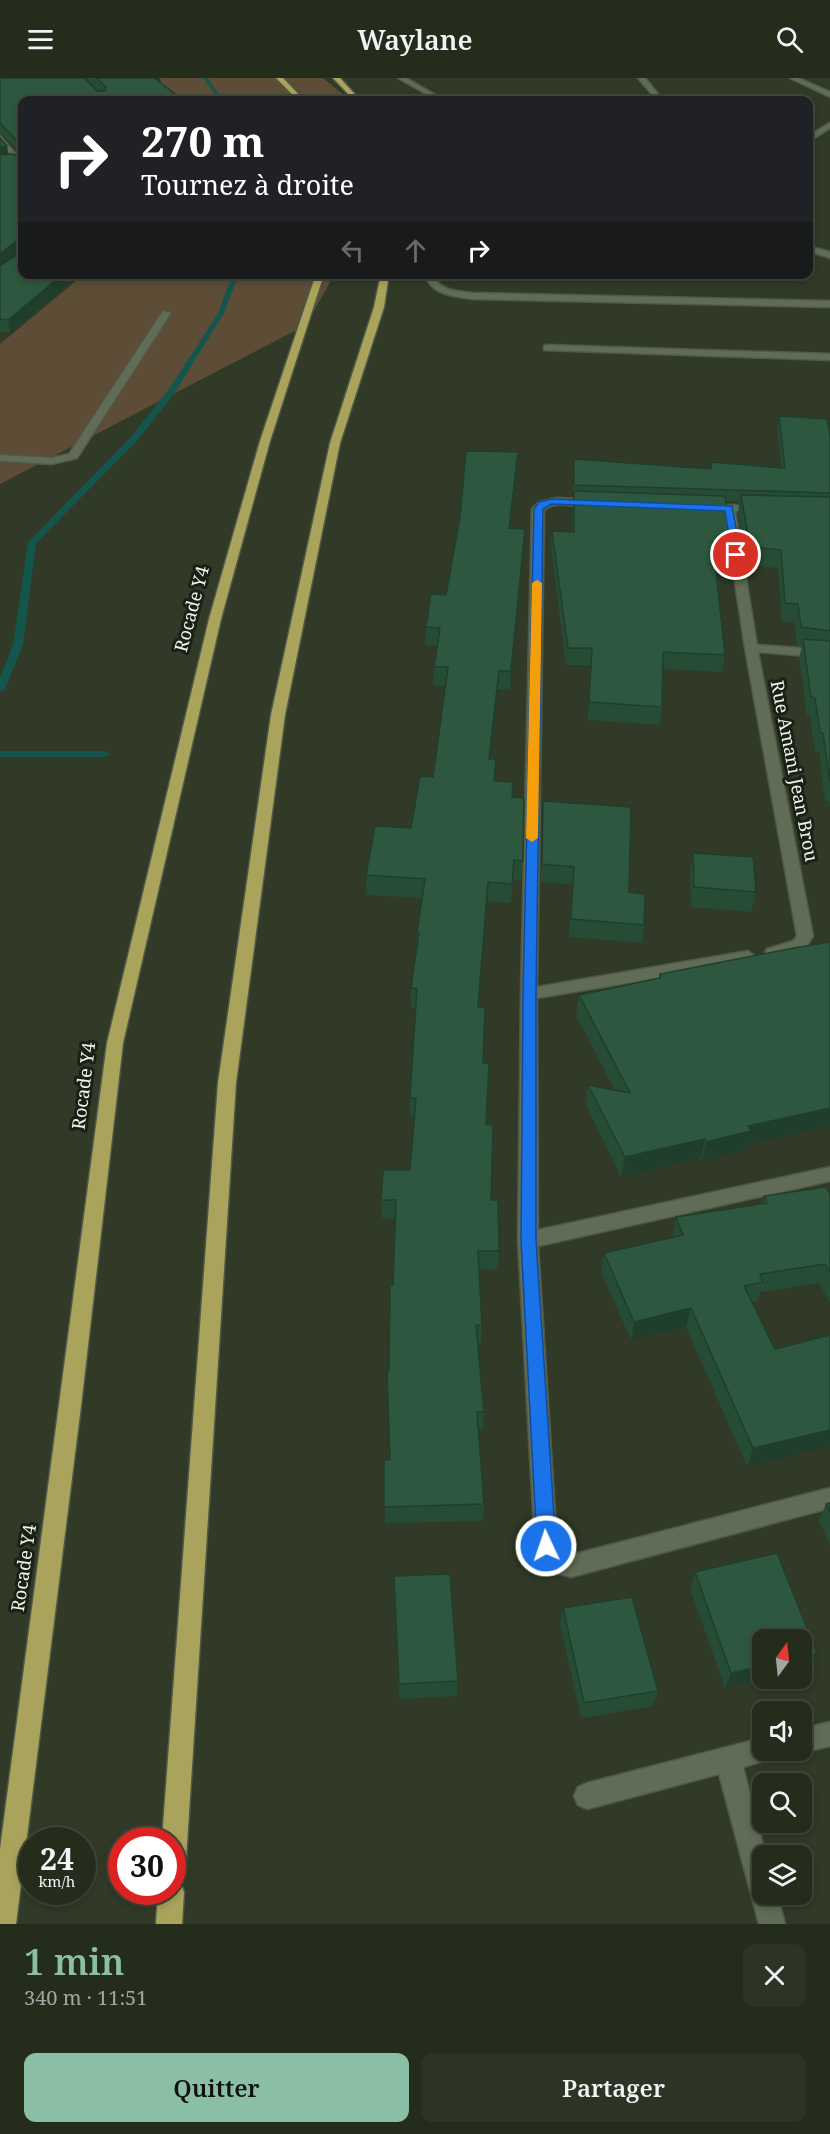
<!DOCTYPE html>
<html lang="fr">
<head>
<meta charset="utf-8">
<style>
	:root { --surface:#242c1c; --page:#2c3425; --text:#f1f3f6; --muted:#a3a7a3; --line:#41483b; --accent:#8abfa5 }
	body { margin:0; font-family:"Noto Serif",serif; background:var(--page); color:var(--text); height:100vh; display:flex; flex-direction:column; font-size:22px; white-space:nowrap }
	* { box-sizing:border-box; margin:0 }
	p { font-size:20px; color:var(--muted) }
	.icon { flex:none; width:33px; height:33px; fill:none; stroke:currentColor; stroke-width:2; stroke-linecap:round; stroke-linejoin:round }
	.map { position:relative; height:1846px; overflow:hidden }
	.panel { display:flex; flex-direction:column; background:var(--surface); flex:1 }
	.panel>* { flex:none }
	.guide { position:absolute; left:18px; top:18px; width:795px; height:183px; border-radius:12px; box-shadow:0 3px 9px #0003,0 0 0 2px var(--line); background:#202124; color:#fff; overflow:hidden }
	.needle { width:39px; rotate:15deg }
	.controls { position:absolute; left:752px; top:1551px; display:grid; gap:12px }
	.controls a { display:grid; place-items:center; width:60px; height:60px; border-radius:12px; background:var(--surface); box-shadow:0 3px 9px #0003,0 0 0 2px var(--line); font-size:30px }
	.speed { position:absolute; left:18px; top:1749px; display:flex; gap:12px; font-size:30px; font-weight:700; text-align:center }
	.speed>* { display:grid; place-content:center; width:78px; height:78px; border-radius:50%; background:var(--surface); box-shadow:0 3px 9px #0003,0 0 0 2px var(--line); line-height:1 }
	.speed small { font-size:15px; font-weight:400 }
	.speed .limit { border:9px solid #d22; background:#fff; color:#111 }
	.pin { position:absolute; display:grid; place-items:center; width:51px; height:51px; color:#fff; margin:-26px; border:3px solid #fff; border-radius:50%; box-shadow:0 2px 6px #0007 }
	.me { position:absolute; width:66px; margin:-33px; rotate:357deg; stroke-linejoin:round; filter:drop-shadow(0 0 4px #0008) }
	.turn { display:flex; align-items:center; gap:21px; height:126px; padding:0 24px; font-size:27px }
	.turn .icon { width:78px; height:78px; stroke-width:2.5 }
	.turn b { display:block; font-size:42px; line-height:51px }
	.lanes { display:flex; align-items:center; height:57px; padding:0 24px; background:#0003; justify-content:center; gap:30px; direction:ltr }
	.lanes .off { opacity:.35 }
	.round { display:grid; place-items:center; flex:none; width:63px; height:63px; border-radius:12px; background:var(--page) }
	.overview { display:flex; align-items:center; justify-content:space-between; height:102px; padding:0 24px }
	h1 { font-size:36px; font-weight:600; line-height:45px; color:var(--accent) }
	.cta { display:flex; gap:12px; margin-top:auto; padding:12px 24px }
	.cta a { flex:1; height:69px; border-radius:12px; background:var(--accent); color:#111; font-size:24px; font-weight:600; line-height:69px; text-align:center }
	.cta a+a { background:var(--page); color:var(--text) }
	header { display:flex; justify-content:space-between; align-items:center; height:78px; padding:0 24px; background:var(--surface); font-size:27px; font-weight:600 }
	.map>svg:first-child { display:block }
	.green { fill:#5d4d37 }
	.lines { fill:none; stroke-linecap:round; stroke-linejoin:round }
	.stream { fill:#14554d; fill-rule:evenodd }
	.minor-casing { stroke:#505847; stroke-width:3 }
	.trunk-casing { stroke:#505847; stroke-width:3 }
	.minor { fill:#606c55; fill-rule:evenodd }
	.trunk { fill:#a9a35c; fill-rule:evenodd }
	.wall { fill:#274c36 }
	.shaded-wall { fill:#203e2c }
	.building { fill:#2d583f; stroke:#203e2c; stroke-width:1.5 }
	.route { fill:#1a73e8; stroke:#114b97; stroke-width:1.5 }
	.slow { fill:#f59e0b }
	.labels { text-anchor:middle; stroke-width:6; stroke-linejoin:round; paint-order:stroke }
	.street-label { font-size:18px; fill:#eff6e9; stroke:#1b2017 }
</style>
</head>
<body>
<header><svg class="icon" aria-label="menu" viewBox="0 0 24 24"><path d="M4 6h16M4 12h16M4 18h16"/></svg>Waylane<svg class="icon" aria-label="search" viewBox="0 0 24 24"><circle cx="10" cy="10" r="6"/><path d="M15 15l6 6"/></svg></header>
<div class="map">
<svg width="830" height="1846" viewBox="0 0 830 1846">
	<rect width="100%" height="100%" fill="#303a26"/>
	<!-- green -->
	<g class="green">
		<polygon points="160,0 323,0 350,22 165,22"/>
		<polygon points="83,197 334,197 306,247 0,406 0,266"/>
	</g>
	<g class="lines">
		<!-- stream -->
		<g class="stream">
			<polygon points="203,0 207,0 224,22 220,22"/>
			<polygon points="233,196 239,196 223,237 175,314 137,363 36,465 23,567 5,611 0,614 0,599 13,567 28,464 131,359 169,311 217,237"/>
			<polygon points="0,673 105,673 110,676 105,679 0,679"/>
		</g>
		<defs>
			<g id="minor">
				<polygon points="398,0 406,0 444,22 437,22"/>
				<polygon points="638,0 645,0 663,22 657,22"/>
				<polygon points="790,0 798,0 830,14 830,19"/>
				<polygon points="830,45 830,50 808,64 808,58"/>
				<polygon points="0,58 22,83 22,89 0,65"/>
				<polygon points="808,168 830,174 830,180 808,173"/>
				<path d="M425,196H433C438,213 458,213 472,215L830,223V229L472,221C454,218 430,217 425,196Z"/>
				<polygon points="163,233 171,235 77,380 52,386 0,383 0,377 52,380 69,376"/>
				<polygon points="547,267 830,276 830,282 544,272 544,268"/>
				<path d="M557,420L595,422L601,425C586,436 560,418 544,432L537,909L748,873L756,879L748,885L537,920L538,1152L830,1089V1103L538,1168L557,1467L561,1475L571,1477L830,1410V1430L571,1499L546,1492L535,1468L518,1162L521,916L532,431L539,424Z"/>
				<polygon points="705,426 760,428 766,431 760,434 735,433 757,567 830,572 830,580 758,574 813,858 805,871 773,881 765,875 767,871 793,863 797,858 745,570 724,433 701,431 699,429"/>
				<polygon points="830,1644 830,1668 801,1675 794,1672 801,1672 801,1651"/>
				<polygon points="762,1660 762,1672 774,1672 771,1681 743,1689 766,1778 762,1778 762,1816 777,1816 785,1846 759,1846 719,1696 587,1731 578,1727 574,1718 578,1709 587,1705"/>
			</g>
			<g id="trunk">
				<polygon points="276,0 283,0 304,22 298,22"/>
				<polygon points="333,0 340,0 360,22 354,22"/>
				<polygon points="316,196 324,196 270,363 221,541 123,965 81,1328 16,1846 0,1846 0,1771 107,965 209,541 260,363"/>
				<polygon points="381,196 389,196 384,229 340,365 285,637 236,1005 185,1797 181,1806 184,1814 182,1846 156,1846 158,1814 172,1814 172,1762 162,1762 218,1005 271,637 330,365 374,229"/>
			</g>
		</defs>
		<!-- minor casing -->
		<use href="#minor" class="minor-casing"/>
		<!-- trunk casing -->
		<use href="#trunk" class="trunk-casing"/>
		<!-- minor -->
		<use href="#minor" class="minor"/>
		<!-- trunk -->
		<use href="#trunk" class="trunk"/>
	</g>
	<!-- wall -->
	<g class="wall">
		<polygon points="0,0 97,13 99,13 86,0 154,0 183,22 22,22 22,196 10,255 2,254 0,255 0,60 8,76 20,79 21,76 2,56 0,56"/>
		<polygon points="779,338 830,357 830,730 829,723 825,723 819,674 815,673 810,638 807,638 799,580 802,568 797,568 794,544 782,544 778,490 746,487 738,434 739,424 726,423 733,469 730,486 717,485 716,494 725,577 722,594 662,591 662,629 660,647 588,642 590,587 566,587 551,469 552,453 572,454 574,381 710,391 711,384 782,390 777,349"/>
		<polygon points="518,374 517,391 510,450 525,451 524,468 510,612 498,611 490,681 495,703 512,719 523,783 521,802 513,802 511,825 487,823 479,929 491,1122 499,1173 497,1192 479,1191 482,1247 481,1265 478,1265 484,1334 483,1351 478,1351 484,1426 483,1443 385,1445 384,1382 390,1382 389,1293 396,1141 382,1140 381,1122 410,1092 414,1039 410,1039 410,1020 416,930 411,929 411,910 417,869 417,854 422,820 366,817 366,797 411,750 433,699 445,608 433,607 434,589 437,568 425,567 426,549 446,517"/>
		<polygon points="543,723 629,814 644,847 642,865 569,859 572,806 541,804 542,740"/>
		<polygon points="693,775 756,814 751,834 691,829 690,794"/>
		<polygon points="830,864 830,1048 748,1066 746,1072 702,1083 701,1080 621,1099 586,1027 588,1007 615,1013 576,937 579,917 659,900 660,896"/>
		<polygon points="830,1116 830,1225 819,1205 760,1214 758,1223 752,1224 775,1271 830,1257 747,1388 686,1249 631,1262 601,1194 604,1175 672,1160 676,1139 762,1126 764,1118"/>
		<polygon points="830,1425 830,1467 819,1443 826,1426"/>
		<polygon points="777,1475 817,1575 809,1590 801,1592 801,1562 762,1562 762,1600 765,1600 725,1610 690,1510 695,1494"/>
		<polygon points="394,1514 458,1603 457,1618 399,1621"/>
		<polygon points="563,1530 658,1613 653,1628 581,1640 560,1546"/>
	</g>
	<!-- shaded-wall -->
	<g class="shaded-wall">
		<polygon points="7,68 9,79 0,81 0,69"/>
		<polygon points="15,164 18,177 0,191 0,176"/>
		<polygon points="63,196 81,196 10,255 8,242"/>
		<polygon points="518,374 517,391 508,468 509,450"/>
		<polygon points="525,451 524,468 510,612 511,593"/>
		<polygon points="499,593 498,611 488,700 489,681"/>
		<polygon points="488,804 487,823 477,949 478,929"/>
		<polygon points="830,1030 830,1048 748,1066 746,1072 702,1083 706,1064 748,1048"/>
		<polygon points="705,1061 701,1080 621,1099 625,1079"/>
		<polygon points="691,1230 686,1249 631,1262 634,1244"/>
		<polygon points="830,1352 830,1368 747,1388 753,1370"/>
		<polygon points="817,1575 809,1590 801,1592 801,1579"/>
		<polygon points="762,1588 762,1600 765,1600 725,1610 731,1595"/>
	</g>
	<!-- building -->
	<g class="building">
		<polygon points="0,0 84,0 97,13 106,13 106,9 96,0 154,0 183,22 22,22 22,196 63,196 8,242 0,241 0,188 21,174 21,165 15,164 0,176 0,77 13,76 20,79 22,68 0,45"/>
		<polygon points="0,60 7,68 0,69"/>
		<polygon points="779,338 827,341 830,357 830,415 574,407 574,381 711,391 711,384 785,390"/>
		<polygon points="466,373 518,374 509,450 525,451 511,593 499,593 489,681 496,681 494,703 513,704 512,719 524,720 523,783 514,782 512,806 488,804 478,929 485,930 483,985 489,985 486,1046 493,1047 491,1122 498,1122 499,1173 478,1173 482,1247 476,1247 484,1334 477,1334 484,1426 384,1429 384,1382 390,1382 387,1293 389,1293 390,1207 393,1207 396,1122 381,1122 383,1092 410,1092 416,1020 410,1020 417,911 411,910 419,854 417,854 425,801 366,797 375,748 411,750 420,698 433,699 448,589 434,589 440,550 426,549 431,516 446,517 460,439"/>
		<polygon points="574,413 725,418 733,469 715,468 717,485 715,485 725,577 663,574 662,629 589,624 592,570 568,570 552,453 574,454"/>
		<polygon points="741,417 830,419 830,553 801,549 798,526 785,525 781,472 750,469"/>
		<polygon points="803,561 830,563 830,704 823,655 820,654 815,620 811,619"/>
		<polygon points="543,723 631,729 629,814 645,816 644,847 571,841 574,789 542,786"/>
		<polygon points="693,775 753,779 756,814 694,809"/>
		<polygon points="830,864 830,1030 748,1048 751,1053 706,1064 705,1061 625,1079 588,1007 630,1015 579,917 660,900 660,896 794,870"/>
		<polygon points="826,1109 830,1116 830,1194 825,1186 760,1196 763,1204 744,1208 775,1271 830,1257 830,1352 753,1370 691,1230 634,1244 604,1175 683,1157 676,1139 767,1125 764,1118"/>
		<polygon points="830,1425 830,1433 826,1426"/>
		<polygon points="777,1475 817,1575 801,1579 801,1562 762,1562 762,1588 731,1595 695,1494"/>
		<polygon points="450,1496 458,1603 399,1606 394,1498"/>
		<polygon points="632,1519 658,1613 584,1625 563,1530"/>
	</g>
	<!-- route -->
	<polygon class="route" points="552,421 732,428 741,477 736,480 732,477 725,433 552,426 543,431 536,916 536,1162 556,1468 553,1474 546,1477 540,1474 537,1468 521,1162 523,916 534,431 539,424"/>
	<!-- slow -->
	<polygon class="slow" points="537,502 542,505 538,760 532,764 526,760 532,505"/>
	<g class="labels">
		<!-- street labels -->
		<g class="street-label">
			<text transform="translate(192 531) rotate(-75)" y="6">Rocade Y4</text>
			<text transform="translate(794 693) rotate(79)" y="6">Rue Amani Jean Brou</text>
			<text transform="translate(84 1008) rotate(-83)" y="6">Rocade Y4</text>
			<text transform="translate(24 1490) rotate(-82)" y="6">Rocade Y4</text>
		</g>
	</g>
</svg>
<div class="controls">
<a><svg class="needle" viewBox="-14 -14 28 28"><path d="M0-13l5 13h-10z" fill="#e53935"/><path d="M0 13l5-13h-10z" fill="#a3a7a3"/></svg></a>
<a><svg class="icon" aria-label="sound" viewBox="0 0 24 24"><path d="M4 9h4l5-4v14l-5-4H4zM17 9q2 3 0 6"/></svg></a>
<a><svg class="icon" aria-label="search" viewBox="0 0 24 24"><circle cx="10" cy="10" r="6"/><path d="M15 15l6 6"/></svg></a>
<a><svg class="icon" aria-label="layers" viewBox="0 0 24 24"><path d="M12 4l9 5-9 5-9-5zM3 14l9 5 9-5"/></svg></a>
</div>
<div class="speed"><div>24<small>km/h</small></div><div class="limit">30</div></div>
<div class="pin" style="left:736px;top:477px;background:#d93025"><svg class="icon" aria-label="arrive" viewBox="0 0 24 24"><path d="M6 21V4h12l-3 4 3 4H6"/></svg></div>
<svg class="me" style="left:546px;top:1468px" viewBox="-20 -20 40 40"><circle r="17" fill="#1a73e8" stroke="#fff" stroke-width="3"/><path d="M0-11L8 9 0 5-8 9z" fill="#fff"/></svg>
<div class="guide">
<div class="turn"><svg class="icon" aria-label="right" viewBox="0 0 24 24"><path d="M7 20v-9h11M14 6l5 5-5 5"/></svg><div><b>270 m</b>Tournez à droite</div></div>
<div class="lanes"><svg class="icon off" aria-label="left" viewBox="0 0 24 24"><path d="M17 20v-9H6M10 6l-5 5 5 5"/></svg><svg class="icon off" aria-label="ahead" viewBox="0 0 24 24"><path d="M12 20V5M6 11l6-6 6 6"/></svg><svg class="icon" aria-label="right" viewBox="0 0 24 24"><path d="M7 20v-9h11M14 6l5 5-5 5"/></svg></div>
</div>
</div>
<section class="panel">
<div class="overview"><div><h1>1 min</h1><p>340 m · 11:51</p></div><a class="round"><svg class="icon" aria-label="close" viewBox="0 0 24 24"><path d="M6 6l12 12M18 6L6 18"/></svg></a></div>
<div class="cta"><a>Quitter</a><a>Partager</a></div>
</section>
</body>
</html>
